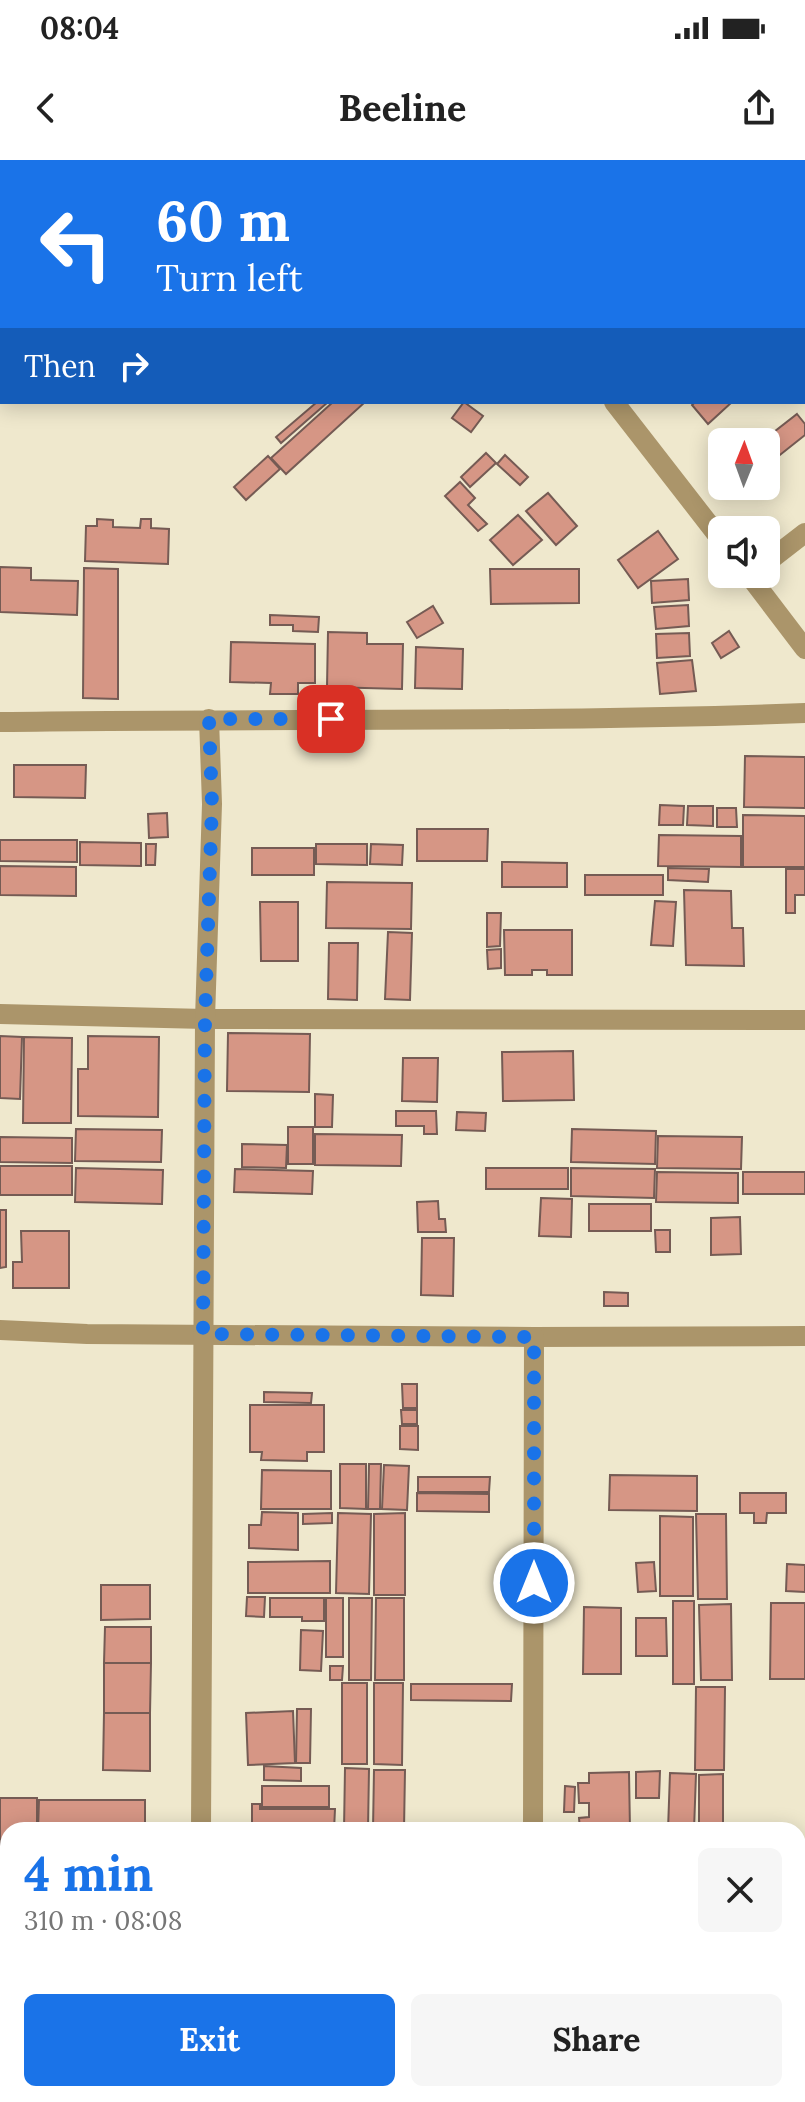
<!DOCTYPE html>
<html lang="en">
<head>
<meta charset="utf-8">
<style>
	:root { --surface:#fff; --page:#f6f6f6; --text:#222; --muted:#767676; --accent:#1a73e8 }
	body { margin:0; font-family:Lora,serif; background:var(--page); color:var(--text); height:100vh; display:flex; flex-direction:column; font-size:30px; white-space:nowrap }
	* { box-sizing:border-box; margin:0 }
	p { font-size:26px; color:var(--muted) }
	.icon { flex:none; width:44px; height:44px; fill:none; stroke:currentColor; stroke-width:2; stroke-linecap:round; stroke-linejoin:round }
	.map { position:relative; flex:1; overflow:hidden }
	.details { position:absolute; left:0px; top:1662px; width:806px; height:280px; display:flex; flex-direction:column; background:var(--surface); border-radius:24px 24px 0 0; box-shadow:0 4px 20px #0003 }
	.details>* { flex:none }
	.banner { position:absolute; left:0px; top:0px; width:806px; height:244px; box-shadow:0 4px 20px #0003; background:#1a73e8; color:#fff; overflow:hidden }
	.needle { width:52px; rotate:1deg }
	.fabs { position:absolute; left:708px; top:268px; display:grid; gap:16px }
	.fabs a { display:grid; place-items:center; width:72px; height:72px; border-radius:12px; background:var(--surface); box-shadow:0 4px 20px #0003; font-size:40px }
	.pin { position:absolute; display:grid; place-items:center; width:68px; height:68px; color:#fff; margin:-34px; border-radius:16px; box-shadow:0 4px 12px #0006 }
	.me { position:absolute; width:88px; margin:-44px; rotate:0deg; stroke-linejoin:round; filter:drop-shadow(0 0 6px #0008) }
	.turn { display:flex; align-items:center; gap:28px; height:168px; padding:0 24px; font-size:36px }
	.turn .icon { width:104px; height:104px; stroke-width:2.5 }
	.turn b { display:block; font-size:56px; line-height:68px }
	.then { display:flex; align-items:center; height:76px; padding:0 24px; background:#0003; gap:16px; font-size:30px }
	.round { display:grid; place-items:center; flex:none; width:84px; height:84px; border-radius:12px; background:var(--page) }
	.overview { display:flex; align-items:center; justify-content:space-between; height:136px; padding:0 24px }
	h1 { font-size:48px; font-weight:800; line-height:60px; color:var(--accent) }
	.action { display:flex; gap:16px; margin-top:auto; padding:16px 24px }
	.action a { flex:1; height:92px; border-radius:12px; background:var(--accent); color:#fff; font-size:32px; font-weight:800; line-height:92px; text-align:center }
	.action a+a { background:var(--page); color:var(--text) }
	.status { display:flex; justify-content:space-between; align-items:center; height:56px; padding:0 40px; background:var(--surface); direction:ltr }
	.status svg { height:22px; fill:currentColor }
	header { display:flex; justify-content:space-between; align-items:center; height:104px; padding:0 24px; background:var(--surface); font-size:36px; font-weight:800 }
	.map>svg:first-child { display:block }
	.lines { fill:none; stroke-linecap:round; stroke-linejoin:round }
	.stream { stroke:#5893b7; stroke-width:9 }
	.building { fill:#d69685; stroke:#755b54; stroke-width:2 }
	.path { stroke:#989380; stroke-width:5; stroke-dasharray:4 4; stroke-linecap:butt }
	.minor { stroke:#ab956a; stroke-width:20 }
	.route { stroke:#1a73e8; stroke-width:14; stroke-dasharray:0 25.2 }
</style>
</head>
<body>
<div class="status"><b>08:04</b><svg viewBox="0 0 49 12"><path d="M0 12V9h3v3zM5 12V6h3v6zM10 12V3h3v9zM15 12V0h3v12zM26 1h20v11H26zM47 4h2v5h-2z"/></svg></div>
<header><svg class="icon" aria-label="back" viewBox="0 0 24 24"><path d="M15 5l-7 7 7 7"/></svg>Beeline<svg class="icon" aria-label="share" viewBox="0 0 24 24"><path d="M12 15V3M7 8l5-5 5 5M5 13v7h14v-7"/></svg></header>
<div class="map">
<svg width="805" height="1942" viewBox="0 0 805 1942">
	<rect width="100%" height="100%" fill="#efe8cd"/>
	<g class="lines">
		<!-- stream -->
		<g class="stream">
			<polyline points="305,2 313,0"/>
			<polyline points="0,199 2,198"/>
		</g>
	</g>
	<!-- building -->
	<g class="building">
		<polygon points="317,242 328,242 281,283 276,277"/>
		<polygon points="333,242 364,243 286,314 271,298"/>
		<polygon points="464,242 483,256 471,272 452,258"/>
		<polygon points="695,242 732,242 708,264 692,245"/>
		<polygon points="797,254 805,264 805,275 766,306 766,282 761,282"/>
		<polygon points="486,293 496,303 470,327 461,317"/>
		<polygon points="505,295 528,317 520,325 497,304"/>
		<polygon points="268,296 280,309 246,340 234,327"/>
		<polygon points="460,322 475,338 468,345 487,364 478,371 445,336"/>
		<polygon points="548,333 577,366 556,385 526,351"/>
		<polygon points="518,355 542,380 513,405 490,380"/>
		<polygon points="97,359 113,360 113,367 140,368 141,359 151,359 151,368 169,369 168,404 85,401 86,366 97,366"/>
		<polygon points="658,371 678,399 638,428 618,400"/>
		<polygon points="0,407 31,408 31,420 78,421 77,455 0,452"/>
		<polygon points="84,408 118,409 118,539 83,538"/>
		<polygon points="490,409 579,409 579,443 491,444"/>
		<polygon points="688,419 689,440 652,443 651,421"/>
		<polygon points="688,445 689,466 656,469 654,447"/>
		<polygon points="433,446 443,463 417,478 407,462"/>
		<polygon points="270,455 319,457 318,472 293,471 293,465 270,465"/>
		<polygon points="729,471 739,487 721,498 712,483"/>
		<polygon points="328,472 367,473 367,484 403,484 402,529 327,527"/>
		<polygon points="689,473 690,496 657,498 656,474"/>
		<polygon points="231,482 315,484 315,523 298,523 298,534 270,534 271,523 230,522"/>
		<polygon points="416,487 463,489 462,529 415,528"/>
		<polygon points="692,500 696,531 660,534 657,503"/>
		<polygon points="745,596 805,597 805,648 744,647"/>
		<polygon points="14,605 86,605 85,638 14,637"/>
		<polygon points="660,645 684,646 683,665 659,665"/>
		<polygon points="688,646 713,646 713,666 687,665"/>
		<polygon points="717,648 736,648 737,667 717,667"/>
		<polygon points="167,653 168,677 149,678 148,654"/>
		<polygon points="743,655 805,656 805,707 743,707"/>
		<polygon points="417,669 488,669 487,701 417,701"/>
		<polygon points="659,675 741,676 741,707 658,706"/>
		<polygon points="0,680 77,680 77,702 0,701"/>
		<polygon points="80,682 141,683 141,706 80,705"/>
		<polygon points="146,684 156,684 155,705 146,705"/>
		<polygon points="316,684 367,684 367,705 316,704"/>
		<polygon points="371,684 403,685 402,705 370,704"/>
		<rect x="252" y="688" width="62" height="27"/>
		<polygon points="502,702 567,703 567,727 502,727"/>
		<polygon points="0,706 76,707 76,736 0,735"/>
		<polygon points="668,708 709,709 708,722 668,720"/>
		<polygon points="786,709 805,709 805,735 795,735 795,753 786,753"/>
		<rect x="585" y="715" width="78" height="20"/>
		<polygon points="327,722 412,723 411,769 326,768"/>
		<polygon points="684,730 731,731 732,768 743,768 744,806 686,805"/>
		<polygon points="655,741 676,742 673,786 651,785"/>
		<polygon points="260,742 298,742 298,801 261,801"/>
		<polygon points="487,753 501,753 500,786 487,787"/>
		<polygon points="504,770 572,770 572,815 547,815 547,810 532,810 532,815 505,815"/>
		<polygon points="388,772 412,773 410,840 385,839"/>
		<polygon points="329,783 358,783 357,840 328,839"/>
		<polygon points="501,789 501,808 488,809 487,790"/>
		<polygon points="228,873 310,874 309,932 227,931"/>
		<polygon points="0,876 22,877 20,939 0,938"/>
		<polygon points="88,876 159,877 158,957 78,956 78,909 88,909"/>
		<polygon points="24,877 72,878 71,963 23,963"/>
		<polygon points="573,891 574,940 503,941 502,892"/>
		<polygon points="403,898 438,898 437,942 402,941"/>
		<polygon points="315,934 333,935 332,967 315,967"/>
		<polygon points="396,951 436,951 437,974 424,974 424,966 396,966"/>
		<polygon points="457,952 486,953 485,971 456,970"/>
		<rect x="288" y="967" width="25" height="37"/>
		<polygon points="76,969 162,970 161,1002 75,1001"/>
		<polygon points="572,969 656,971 655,1004 571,1002"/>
		<polygon points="315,974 402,975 401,1006 315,1005"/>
		<polygon points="658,976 742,977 741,1009 657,1008"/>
		<polygon points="0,977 72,978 72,1003 0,1002"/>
		<polygon points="242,984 287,985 286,1008 242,1007"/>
		<rect x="0" y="1006" width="72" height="29"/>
		<polygon points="76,1008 163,1010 162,1044 75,1042"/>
		<rect x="486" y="1008" width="82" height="21"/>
		<polygon points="571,1008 655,1009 654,1038 571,1036"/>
		<polygon points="235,1009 313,1011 312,1034 234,1032"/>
		<polygon points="657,1012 738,1013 738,1043 656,1042"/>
		<rect x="743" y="1012" width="62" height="22"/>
		<polygon points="541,1038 572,1039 571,1077 539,1076"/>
		<polygon points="438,1041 439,1059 445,1059 446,1072 418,1072 417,1042"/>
		<rect x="589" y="1044" width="62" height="27"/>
		<polygon points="0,1050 6,1050 6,1107 0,1108"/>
		<polygon points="740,1057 741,1094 711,1095 711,1058"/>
		<polygon points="655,1070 670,1070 670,1092 656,1092"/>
		<polygon points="21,1071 69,1071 69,1128 13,1128 13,1102 22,1102"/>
		<polygon points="422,1078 454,1078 453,1136 421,1135"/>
		<polygon points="604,1132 628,1133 628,1146 604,1146"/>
		<polygon points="402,1224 417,1224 417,1248 403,1248"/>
		<polygon points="264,1232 312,1233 311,1243 264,1242"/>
		<polygon points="250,1245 324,1245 324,1292 307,1292 307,1301 261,1300 262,1292 250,1292"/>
		<polygon points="401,1250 417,1250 417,1264 402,1264"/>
		<polygon points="400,1266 418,1266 418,1290 400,1289"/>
		<polygon points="340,1304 366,1304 366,1349 340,1348"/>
		<polygon points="369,1304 381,1304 380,1349 368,1349"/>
		<polygon points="384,1305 409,1306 407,1350 382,1349"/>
		<polygon points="262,1310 331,1311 331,1349 261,1349"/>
		<polygon points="610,1315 697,1316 697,1351 609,1350"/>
		<polygon points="418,1317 490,1317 489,1332 418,1332"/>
		<polygon points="417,1333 489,1334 489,1352 417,1351"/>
		<polygon points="740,1333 786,1333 786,1353 767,1353 766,1363 754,1363 754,1353 740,1353"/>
		<polygon points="262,1352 298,1353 298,1390 249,1388 249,1365 261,1365"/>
		<polygon points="332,1353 332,1363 303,1364 303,1354"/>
		<polygon points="338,1353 371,1354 369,1434 336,1433"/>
		<polygon points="405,1353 405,1435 374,1435 374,1354"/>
		<polygon points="696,1354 726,1354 727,1439 698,1439"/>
		<polygon points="660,1356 693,1357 693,1436 660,1436"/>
		<polygon points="330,1401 330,1433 248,1433 248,1402"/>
		<polygon points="654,1402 656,1431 638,1432 636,1403"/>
		<polygon points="787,1404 805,1405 805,1432 786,1431"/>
		<polygon points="101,1425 150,1425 150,1459 101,1460"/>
		<polygon points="247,1437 265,1437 264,1457 246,1456"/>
		<polygon points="270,1438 324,1438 324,1461 302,1461 302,1457 270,1457"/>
		<rect x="326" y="1438" width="17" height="59"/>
		<polygon points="349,1438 372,1438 371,1520 349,1520"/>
		<polygon points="376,1438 404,1438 404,1520 375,1520"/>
		<rect x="673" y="1441" width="21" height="83"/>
		<polygon points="771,1443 805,1443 805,1519 770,1519"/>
		<polygon points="731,1444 732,1520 701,1520 699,1445"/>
		<polygon points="584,1447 621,1448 621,1514 583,1514"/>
		<polygon points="636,1458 666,1458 667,1496 636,1496"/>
		<polygon points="105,1467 151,1467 151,1503 104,1503"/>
		<polygon points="301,1470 323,1471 321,1511 300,1510"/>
		<polygon points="104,1503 151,1503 150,1553 104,1553"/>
		<polygon points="330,1506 343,1506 342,1520 330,1520"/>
		<rect x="342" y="1523" width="25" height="81"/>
		<polygon points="374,1523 403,1523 402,1605 374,1604"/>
		<polygon points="411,1524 512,1524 511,1541 411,1540"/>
		<polygon points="696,1527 725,1527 724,1610 695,1610"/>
		<polygon points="297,1549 311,1549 310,1603 296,1603"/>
		<polygon points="293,1551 295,1603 248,1605 246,1553"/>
		<polygon points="104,1553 150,1553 150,1611 103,1610"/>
		<polygon points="264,1606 301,1608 301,1621 264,1620"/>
		<polygon points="345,1608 369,1609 368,1670 344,1670"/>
		<polygon points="374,1610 405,1610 404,1670 373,1670"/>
		<polygon points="660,1611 659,1638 636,1638 636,1612"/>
		<polygon points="629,1612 630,1670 580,1670 579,1658 589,1657 589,1643 579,1643 578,1623 589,1623 589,1613"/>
		<polygon points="670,1613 696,1614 694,1670 668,1670"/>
		<polygon points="723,1614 723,1670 699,1670 699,1615"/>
		<rect x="262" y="1626" width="67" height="21"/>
		<polygon points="565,1626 575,1627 574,1652 564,1652"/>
		<polygon points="0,1638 37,1638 37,1670 8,1670 8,1687 0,1687"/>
		<polygon points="39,1640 145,1640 145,1670 38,1670"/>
		<polygon points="252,1644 260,1644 260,1649 335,1649 334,1670 252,1670"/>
		<polygon points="0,1753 8,1753 8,1797 0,1796"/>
		<rect x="0" y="1802" width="8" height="27"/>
		<polygon points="0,1836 8,1836 8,1864 0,1863"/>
		<polygon points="0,1870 8,1870 8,1934 58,1934 58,1936 0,1938"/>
		<rect x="82" y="1934" width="39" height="8"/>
		<rect x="239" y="1934" width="54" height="8"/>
		<polygon points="297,1934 321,1934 321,1942 297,1941"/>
		<rect x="374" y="1934" width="126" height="8"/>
		<rect x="603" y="1934" width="64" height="8"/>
	</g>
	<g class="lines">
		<!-- path -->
		<polyline class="path" points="670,2 672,0"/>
		<!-- minor -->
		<g class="minor">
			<polyline points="426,0 428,2"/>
			<polyline points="614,242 722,381"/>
			<polyline points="766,403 805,373"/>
			<polyline points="748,414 805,489"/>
			<path d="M0,562C268,558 537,563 805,553"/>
			<polyline points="0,854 205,859 805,860"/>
			<polyline points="0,1170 87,1174 534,1177 805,1176"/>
			<polyline points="201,1670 205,859 212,644 209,559"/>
			<polyline points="533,1670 534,1177"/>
			<polyline points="0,1711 8,1712"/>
			<polyline points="798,1889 805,1889"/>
			<polyline points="197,1942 197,1934"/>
			<polyline points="533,1942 533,1934"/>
		</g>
	</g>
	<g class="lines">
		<!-- route -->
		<polyline class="route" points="331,559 209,559 212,644 205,859 203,1174 534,1177 534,1423"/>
	</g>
</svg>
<div class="fabs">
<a><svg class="needle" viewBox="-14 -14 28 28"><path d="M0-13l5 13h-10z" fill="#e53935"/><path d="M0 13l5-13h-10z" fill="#767676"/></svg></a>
<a><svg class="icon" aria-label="sound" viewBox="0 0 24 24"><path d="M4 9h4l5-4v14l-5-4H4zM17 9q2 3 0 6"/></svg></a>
</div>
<div class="pin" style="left:331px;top:559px;background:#d93025"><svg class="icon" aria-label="arrive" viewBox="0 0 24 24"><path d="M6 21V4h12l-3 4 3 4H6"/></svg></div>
<svg class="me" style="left:534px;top:1423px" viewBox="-20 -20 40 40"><circle r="17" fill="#1a73e8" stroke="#fff" stroke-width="3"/><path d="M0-11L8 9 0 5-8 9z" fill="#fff"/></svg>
<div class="banner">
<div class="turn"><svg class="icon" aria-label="left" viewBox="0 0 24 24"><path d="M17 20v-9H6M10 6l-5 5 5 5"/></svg><div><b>60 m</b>Turn left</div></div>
<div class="then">Then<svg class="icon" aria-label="right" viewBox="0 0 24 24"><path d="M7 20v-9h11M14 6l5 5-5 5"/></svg></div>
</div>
<section class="details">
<div class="overview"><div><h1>4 min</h1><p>310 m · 08:08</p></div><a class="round"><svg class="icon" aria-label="close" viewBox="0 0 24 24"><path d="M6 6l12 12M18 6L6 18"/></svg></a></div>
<div class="action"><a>Exit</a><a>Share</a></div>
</section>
</div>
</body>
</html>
